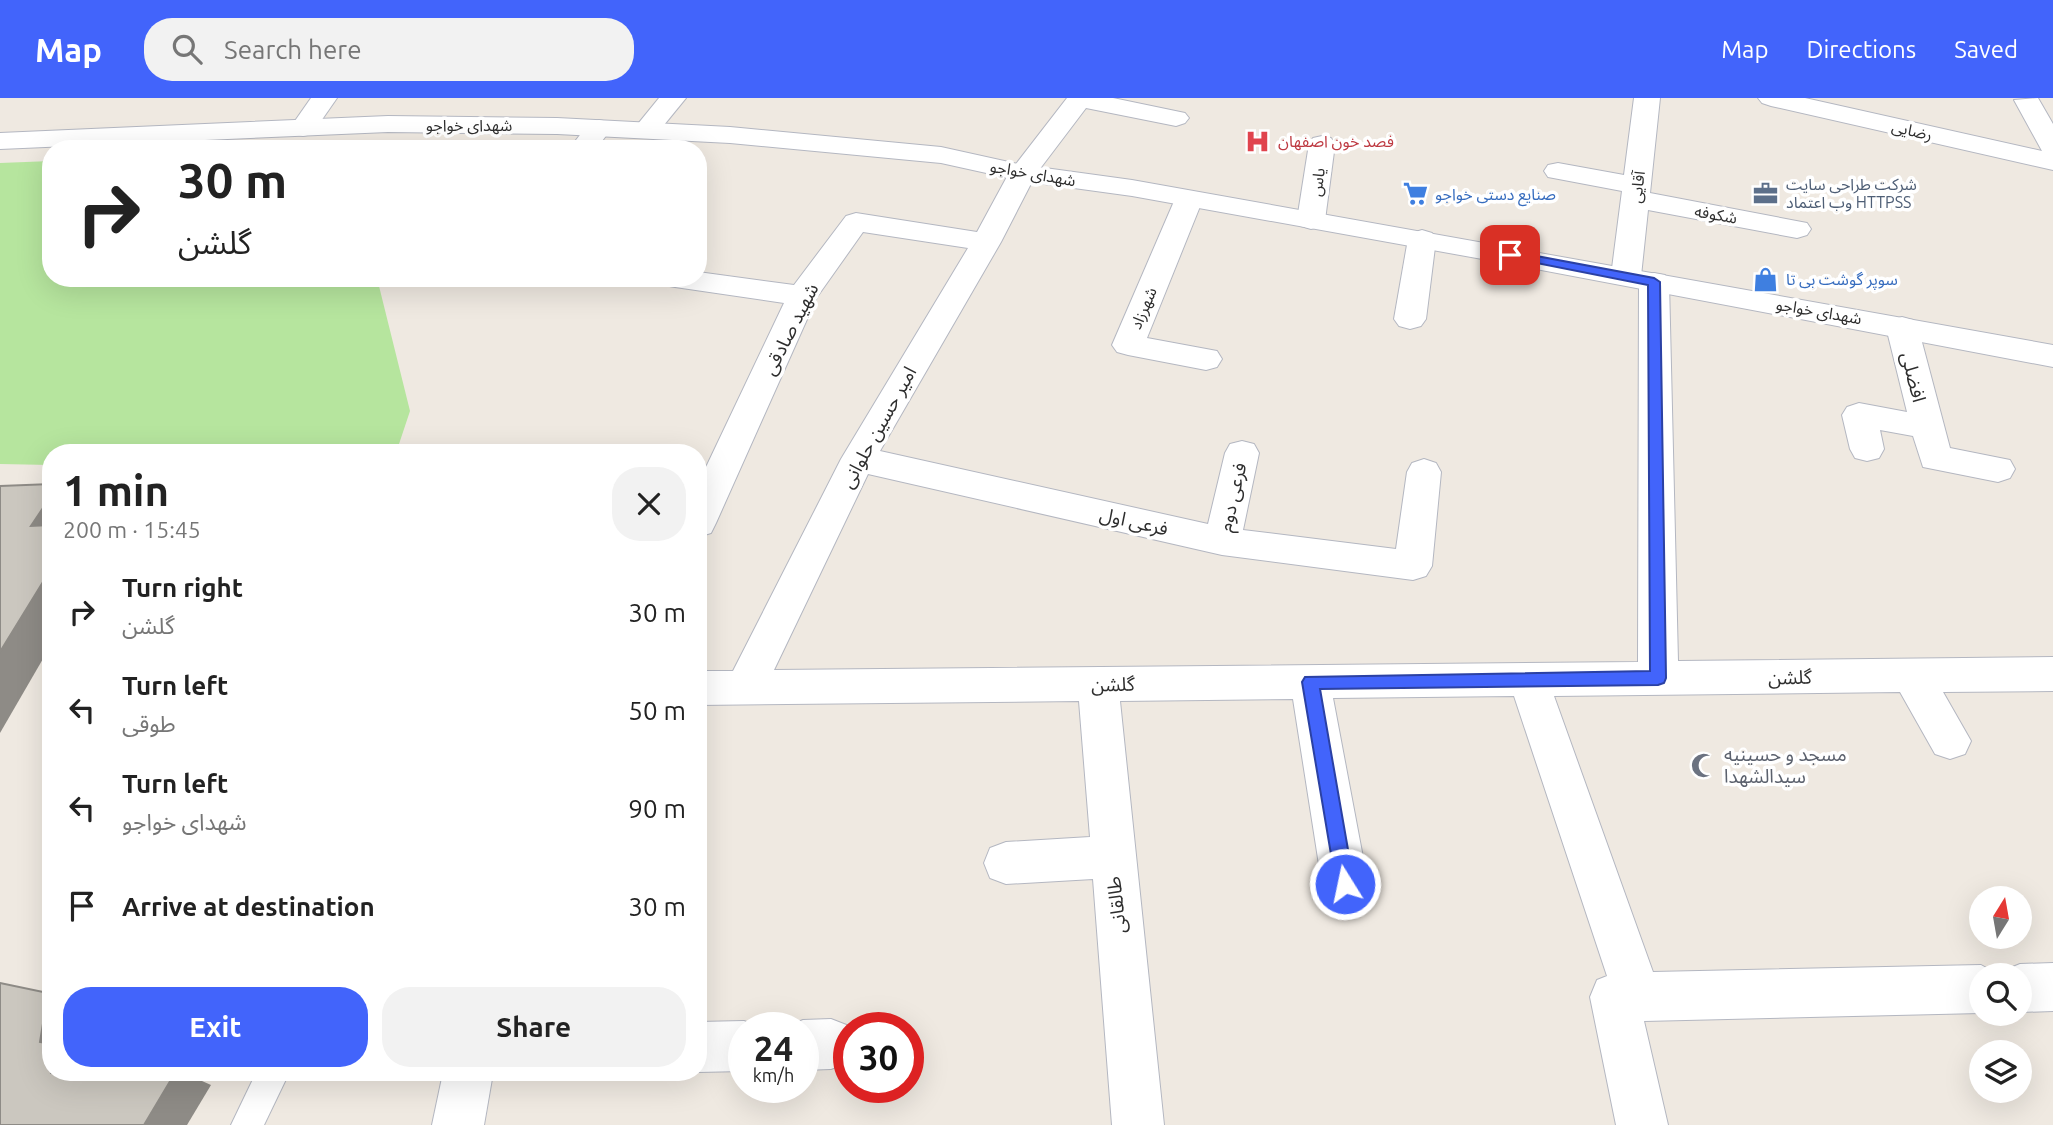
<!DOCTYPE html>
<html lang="en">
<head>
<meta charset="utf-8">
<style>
	:root { --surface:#fff; --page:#f2f2f2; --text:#222; --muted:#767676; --accent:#4264fb }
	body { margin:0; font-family:Ubuntu,"Noto Sans Arabic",sans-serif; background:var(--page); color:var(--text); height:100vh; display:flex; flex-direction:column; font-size:26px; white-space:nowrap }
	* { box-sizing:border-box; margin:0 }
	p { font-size:23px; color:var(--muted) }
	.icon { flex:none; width:38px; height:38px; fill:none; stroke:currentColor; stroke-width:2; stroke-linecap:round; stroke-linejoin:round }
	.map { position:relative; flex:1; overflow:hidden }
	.panel { position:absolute; left:42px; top:346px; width:665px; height:637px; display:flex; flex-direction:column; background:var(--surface); border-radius:28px; box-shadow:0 7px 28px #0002 }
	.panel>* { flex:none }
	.hud { position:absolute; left:42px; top:42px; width:665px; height:147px; border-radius:28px; box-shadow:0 7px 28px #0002; background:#fff; color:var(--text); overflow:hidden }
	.needle { width:46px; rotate:11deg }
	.fabs { position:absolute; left:1969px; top:788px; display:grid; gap:14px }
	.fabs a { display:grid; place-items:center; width:63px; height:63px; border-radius:50%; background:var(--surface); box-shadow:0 7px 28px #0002; font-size:35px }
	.speed { position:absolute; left:728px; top:914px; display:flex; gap:14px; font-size:35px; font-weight:700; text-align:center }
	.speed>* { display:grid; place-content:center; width:91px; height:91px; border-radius:50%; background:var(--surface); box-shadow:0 7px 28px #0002; line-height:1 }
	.speed small { font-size:18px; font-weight:400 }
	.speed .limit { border:10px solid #d22; background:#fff; color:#111 }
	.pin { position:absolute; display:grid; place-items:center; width:60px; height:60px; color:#fff; margin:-30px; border-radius:14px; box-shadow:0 4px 10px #0006 }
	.me { position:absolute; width:77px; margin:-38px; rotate:350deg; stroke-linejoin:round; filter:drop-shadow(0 0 5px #0008) }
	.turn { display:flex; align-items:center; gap:24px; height:147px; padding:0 21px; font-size:32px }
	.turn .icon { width:91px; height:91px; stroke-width:2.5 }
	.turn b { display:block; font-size:49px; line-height:60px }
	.round { display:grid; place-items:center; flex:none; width:74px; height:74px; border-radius:28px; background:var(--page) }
	.head { display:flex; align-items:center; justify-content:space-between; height:119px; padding:0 21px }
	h1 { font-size:42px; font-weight:700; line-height:52px }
	.cta { display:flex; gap:14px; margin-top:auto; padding:14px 21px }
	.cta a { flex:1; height:80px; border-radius:28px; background:var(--accent); color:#fff; font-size:28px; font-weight:700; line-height:80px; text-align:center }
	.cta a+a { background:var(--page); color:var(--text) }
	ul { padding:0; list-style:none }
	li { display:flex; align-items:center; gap:21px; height:98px; padding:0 21px }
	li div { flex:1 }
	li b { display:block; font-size:26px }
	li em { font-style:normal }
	header { display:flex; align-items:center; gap:42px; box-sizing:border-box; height:98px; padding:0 35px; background:var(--accent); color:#fff }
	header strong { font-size:33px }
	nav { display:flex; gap:38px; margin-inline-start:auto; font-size:24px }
	.search { width:490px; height:63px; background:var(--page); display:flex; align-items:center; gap:18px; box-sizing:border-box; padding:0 24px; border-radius:28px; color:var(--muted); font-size:26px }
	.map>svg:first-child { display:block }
	.green { fill:#b6e59e }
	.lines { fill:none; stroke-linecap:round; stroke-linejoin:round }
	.service-casing { stroke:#b4b7c1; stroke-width:2 }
	.minor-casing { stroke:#b4b7c1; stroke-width:2 }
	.secondary-casing { stroke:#b4b7c1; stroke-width:2 }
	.service { fill:#fff; fill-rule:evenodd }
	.minor { fill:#fff; fill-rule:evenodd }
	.secondary { fill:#fff; fill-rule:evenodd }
	.shaded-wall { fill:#8e8b86 }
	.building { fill:#cbc7bf; stroke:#8e8b86; stroke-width:2 }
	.route { fill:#4264fb; stroke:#2b41a3; stroke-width:2 }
	.labels { text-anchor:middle; stroke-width:7; stroke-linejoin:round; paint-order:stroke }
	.far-street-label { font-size:16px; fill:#2e2e2e; stroke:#fff }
	.far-health-label { font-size:16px; fill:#be3a42; stroke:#fff; text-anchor:start }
	.far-service-label { font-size:16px; fill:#4e5e75; stroke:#fff; text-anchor:start }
	.far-shop-label { font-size:16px; fill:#366cbe; stroke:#fff; text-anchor:start }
	.street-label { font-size:19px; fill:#2e2e2e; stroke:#fff }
	.worship-label { font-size:19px; fill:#5b616d; stroke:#fff; text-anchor:start }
</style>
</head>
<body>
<header>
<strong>Map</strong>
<div class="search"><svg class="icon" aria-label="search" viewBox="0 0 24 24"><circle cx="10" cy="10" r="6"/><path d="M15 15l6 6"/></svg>Search here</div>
<nav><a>Map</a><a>Directions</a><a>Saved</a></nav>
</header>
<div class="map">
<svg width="2053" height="1027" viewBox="0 0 2053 1027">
	<rect width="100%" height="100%" fill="#efe9e1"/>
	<!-- green -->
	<polygon class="green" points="51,63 51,180 377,180 410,313 396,355 51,355 51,367 0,366 0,65"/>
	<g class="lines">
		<defs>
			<polygon id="service" points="256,975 289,975 264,1027 231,1027"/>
			<g id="minor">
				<polygon points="311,0 337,0 312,36 303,38 294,36 290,30"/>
				<polygon points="659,0 686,0 655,38 646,40 637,38 633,32"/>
				<polygon points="1067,0 1113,0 1185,15 1189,20 1185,25 1176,28 1086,10 1036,76 1001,144 880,353 1208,426 1225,355 1230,346 1242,343 1254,346 1259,355 1243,432 1396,451 1407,374 1412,365 1424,361 1436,365 1441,374 1432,468 1426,478 1413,482 1222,457 868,376 774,572 1638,564 1639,184 1643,177 1654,175 1665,177 1669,184 1678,563 2053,559 2053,593 1943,594 1971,643 1965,656 1950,661 1935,656 1900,594 1554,598 1653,874 1981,867 1999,877 1981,877 1981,915 1644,923 1668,1027 1616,1027 1590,899 1597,882 1607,878 1514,598 1333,600 1368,786 1361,801 1345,807 1329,801 1322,786 1293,601 1120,603 1164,1027 1112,1027 1093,781 1006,786 990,780 984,765 990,750 1006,744 1090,739 1079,603 698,607 698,573 733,573 841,361 968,150 863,134 817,199 716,425 711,435 698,439 698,386 784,205 675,189 664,187 660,180 698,180 698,174 794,187 846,118 856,115 977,134 1009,75"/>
				<polygon points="1634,0 1660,0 1650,95 1807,125 1811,131 1807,137 1797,140 1648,112 1641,178 1637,185 1626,187 1615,185 1611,178 1622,93 1548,79 1544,73 1548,67 1558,65 1624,77"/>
				<polygon points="1758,0 1805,0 2042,53 2014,2 2038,0 2053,26 2053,72 1771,8 1762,5"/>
				<polygon points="599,22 608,24 612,30 596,51 569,51 590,24"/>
				<polygon points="1322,38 1331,40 1335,46 1325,122 1321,128 1311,131 1301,128 1297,122 1309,46 1313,40"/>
				<polygon points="1189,93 1199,95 1203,101 1147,240 1217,253 1222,261 1217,269 1206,272 1128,257 1117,254 1112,247 1175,101 1179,95"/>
				<polygon points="1422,132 1432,135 1436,141 1426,221 1421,228 1410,231 1399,228 1394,221 1408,141 1412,135"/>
				<polygon points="1902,219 1913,222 1918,229 1950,350 2010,362 2015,371 2010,380 1998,384 1923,369 1913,338 1880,332 1884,351 1879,360 1867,363 1855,360 1850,351 1842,317 1847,309 1859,305 1907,314 1886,229 1891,222"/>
				<polygon points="2053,865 2053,913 2020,914 2020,877 2001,877 2003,873 2020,866"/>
				<polygon points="831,921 849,928 849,964 831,971 803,972 803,929 786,929 803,922"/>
				<polygon points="744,923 759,929 744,929 744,973 698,974 698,924"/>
				<polygon points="443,975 493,975 484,1027 432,1027"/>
			</g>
			<polygon id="secondary" points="388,18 557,20 730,29 941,49 1023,67 1132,82 2053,247 2053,269 1510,166 1132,98 1023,83 941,65 730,45 557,36 388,34 0,51 0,35"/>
		</defs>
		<!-- service casing -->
		<use href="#service" class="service-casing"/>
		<!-- minor casing -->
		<use href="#minor" class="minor-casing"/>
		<!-- secondary casing -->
		<use href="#secondary" class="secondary-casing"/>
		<!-- service -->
		<use href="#service" class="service"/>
		<!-- minor -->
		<use href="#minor" class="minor"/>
		<!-- secondary -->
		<use href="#secondary" class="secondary"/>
	</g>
	<!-- shaded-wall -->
	<g class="shaded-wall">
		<polygon points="51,398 51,446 31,428"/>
		<polygon points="51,471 51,547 0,635 0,554"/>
		<polygon points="48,895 51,896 51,948 40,944"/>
		<polygon points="175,975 184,975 211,987 187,1027 144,1027"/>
	</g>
	<!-- building -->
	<g class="building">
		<polygon points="51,386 51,398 31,428 51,427 51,471 0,554 0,388"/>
		<polygon points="0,885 48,895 40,944 51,946 51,975 175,975 144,1027 0,1027"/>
	</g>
	<!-- route -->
	<polygon class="route" points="1510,153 1654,180 1660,184 1666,580 1664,585 1658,587 1320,591 1354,786 1352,792 1345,795 1338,792 1336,786 1302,584 1305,579 1650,573 1648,187 1506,159 1504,157"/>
	<!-- icons -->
	<defs>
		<symbol id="hospital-bare" viewBox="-9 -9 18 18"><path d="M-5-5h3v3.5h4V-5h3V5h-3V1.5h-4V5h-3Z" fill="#e0444e" stroke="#fff" stroke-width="2.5" paint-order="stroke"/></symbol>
		<symbol id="office-bare" viewBox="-9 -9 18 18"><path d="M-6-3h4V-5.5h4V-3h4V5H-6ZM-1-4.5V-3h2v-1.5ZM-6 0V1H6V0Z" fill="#5c6f8a" stroke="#fff" stroke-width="2.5" paint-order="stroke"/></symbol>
		<symbol id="supermarket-bare" viewBox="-9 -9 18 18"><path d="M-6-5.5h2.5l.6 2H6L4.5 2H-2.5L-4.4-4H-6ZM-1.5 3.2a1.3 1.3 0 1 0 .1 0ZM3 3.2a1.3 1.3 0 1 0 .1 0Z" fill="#3f7fe0" stroke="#fff" stroke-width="2.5" paint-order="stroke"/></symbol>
		<symbol id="shop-bare" viewBox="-9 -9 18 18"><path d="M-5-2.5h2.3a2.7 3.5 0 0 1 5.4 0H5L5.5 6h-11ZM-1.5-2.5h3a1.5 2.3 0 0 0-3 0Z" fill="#3f7fe0" stroke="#fff" stroke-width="2.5" paint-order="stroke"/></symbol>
		<symbol id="mosque-bare" viewBox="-9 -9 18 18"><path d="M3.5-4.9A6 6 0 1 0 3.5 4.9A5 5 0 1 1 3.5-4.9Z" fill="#6b7280" stroke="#fff" stroke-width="2.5" paint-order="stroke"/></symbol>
	</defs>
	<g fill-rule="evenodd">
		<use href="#hospital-bare" x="1240" y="26" width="35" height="35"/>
		<use href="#office-bare" x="1748" y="78" width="35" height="35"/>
		<use href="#supermarket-bare" x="1398" y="78" width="35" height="35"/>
		<use href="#shop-bare" x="1748" y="164" width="35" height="35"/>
		<use href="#mosque-bare" x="1686" y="650" width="35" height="35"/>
	</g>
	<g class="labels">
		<!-- far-street labels -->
		<g class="far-street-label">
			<text x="469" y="33">شهدای خواجو</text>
			<text transform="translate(1912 32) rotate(13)" y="6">رضایی</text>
			<text transform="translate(1033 75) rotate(10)" y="6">شهدای خواجو</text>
			<text transform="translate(1317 84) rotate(-82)" y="6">یاس</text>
			<text transform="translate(1637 89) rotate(-83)" y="6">آقایی</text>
			<text transform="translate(1716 116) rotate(10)" y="6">شکوفه</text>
			<text transform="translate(1143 210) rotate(-67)" y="6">شهرزاد</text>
			<text transform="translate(1819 213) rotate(10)" y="6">شهدای خواجو</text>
		</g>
		<!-- far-health labels -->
		<g class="far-health-label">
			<text x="1278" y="49">فصد خون اصفهان</text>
		</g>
		<!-- far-service labels -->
		<g class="far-service-label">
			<text x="1786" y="92">شرکت طراحی سایت<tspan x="1786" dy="18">وب اعتماد HTTPSS</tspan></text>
		</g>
		<!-- far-shop labels -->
		<g class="far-shop-label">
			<text x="1435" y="102">صنایع دستی خواجو</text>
			<text x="1786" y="187">سوپر گوشت بی تا</text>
		</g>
		<!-- street labels -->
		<g class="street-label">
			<text transform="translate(790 231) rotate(-63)" y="7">شهید صادقی</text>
			<text transform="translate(1914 279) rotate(76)" y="7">افضلی</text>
			<text transform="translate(878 329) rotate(-61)" y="7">امیر حسین حلوانی</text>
			<text transform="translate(1232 399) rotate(-77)" y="7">فرعی دوم</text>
			<text transform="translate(1134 423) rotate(13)" y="7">فرعی اول</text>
			<text transform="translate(1790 579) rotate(-1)" y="7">گلشن</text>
			<text transform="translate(1113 586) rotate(-1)" y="7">گلشن</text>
			<text transform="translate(1116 807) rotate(-96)" y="7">طالقانی</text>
		</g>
		<!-- worship labels -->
		<g class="worship-label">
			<text x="1724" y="663">مسجد و حسینیه<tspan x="1724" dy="22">سیدالشهدا</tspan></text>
		</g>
	</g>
</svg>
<div class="fabs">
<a><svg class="needle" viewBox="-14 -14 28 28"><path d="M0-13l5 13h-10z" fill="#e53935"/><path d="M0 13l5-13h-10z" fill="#767676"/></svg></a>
<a><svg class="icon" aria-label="search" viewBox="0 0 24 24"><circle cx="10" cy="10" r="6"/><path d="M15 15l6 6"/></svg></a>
<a><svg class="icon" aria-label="layers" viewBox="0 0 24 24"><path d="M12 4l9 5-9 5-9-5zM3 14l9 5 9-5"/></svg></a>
</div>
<div class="speed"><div>24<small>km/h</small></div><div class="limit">30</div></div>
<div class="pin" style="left:1510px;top:157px;background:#d93025"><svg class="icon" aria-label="arrive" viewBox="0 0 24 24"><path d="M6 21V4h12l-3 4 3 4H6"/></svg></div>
<svg class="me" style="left:1345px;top:786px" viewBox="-20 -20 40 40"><circle r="17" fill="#4264fb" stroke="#fff" stroke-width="3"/><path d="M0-11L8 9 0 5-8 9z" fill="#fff"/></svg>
<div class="hud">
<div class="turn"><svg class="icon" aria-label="right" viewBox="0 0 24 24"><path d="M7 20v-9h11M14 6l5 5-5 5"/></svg><div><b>30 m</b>گلشن</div></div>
</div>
<section class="panel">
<div class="head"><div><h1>1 min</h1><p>200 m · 15:45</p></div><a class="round"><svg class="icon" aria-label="close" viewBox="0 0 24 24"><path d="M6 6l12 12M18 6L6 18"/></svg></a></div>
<ul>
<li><svg class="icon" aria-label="right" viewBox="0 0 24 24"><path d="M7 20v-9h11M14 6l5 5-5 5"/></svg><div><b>Turn right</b><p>گلشن</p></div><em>30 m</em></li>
<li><svg class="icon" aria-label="left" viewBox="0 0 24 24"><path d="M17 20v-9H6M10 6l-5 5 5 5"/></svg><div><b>Turn left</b><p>طوقی</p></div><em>50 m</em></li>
<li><svg class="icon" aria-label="left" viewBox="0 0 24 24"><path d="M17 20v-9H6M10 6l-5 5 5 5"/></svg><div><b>Turn left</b><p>شهدای خواجو</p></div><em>90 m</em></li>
<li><svg class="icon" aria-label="arrive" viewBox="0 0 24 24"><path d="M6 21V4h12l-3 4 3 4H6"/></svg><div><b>Arrive at destination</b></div><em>30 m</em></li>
</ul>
<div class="cta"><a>Exit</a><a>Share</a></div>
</section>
</div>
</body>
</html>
